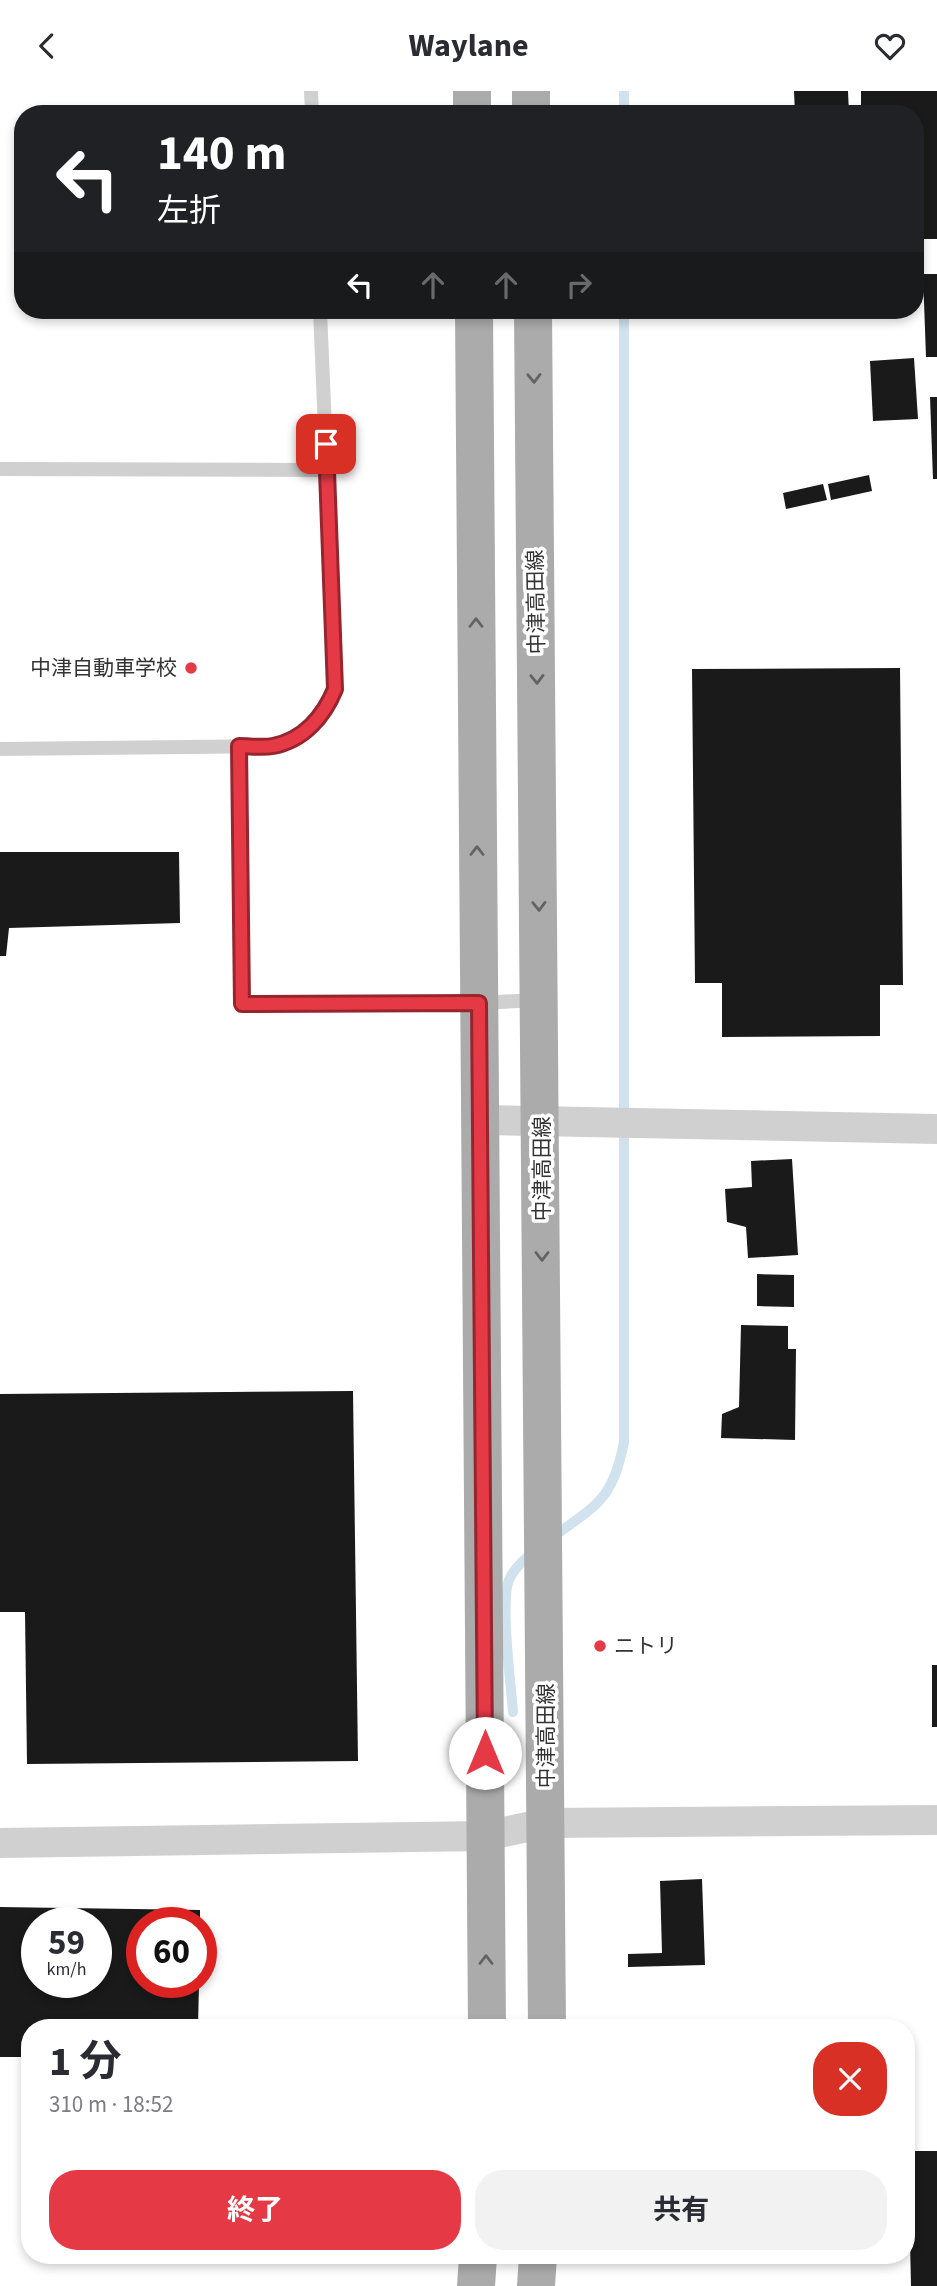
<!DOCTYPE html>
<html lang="ja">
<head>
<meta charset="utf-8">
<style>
	:root { --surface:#fff; --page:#f2f2f3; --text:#2b2b33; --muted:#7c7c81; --accent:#e63946 }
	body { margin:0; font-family:"Source Sans 3","Noto Sans JP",sans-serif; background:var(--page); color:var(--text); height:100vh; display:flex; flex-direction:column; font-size:26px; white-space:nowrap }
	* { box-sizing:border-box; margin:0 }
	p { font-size:23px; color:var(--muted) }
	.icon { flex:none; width:38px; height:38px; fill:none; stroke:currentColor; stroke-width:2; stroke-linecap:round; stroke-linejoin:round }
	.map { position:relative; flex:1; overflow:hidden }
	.side { position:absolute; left:21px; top:1928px; width:894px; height:245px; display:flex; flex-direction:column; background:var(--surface); border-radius:28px; box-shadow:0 4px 10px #0003 }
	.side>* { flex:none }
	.top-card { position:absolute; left:14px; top:14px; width:910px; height:214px; border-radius:28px; box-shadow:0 4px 10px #0003; background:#202124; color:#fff; overflow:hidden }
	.speed { position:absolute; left:21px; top:1816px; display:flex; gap:14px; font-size:35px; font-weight:700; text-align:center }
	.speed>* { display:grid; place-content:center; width:91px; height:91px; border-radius:50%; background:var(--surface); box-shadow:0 4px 10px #0003; line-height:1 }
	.speed small { font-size:18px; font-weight:400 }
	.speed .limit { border:10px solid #d22; background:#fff; color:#111 }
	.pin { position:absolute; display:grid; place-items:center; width:60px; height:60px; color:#fff; margin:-30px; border-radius:14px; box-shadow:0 4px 10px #0006 }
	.me { position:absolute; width:77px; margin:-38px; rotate:0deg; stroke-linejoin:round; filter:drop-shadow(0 0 5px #0008) }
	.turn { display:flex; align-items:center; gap:24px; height:147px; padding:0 28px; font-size:32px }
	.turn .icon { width:91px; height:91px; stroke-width:2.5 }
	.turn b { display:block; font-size:49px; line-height:60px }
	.lanes { display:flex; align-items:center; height:66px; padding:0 28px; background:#0003; justify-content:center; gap:35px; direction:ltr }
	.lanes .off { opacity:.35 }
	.round { display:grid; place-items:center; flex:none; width:74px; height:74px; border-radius:28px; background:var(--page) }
	.head { display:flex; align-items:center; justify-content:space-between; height:119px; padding:0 28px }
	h1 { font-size:42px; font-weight:700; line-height:52px }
	.button { display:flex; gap:14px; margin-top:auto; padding:14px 28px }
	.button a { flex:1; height:80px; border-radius:28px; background:var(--accent); color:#fff; font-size:28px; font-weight:700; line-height:80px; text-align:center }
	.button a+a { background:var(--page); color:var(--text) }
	header { display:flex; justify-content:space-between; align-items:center; height:91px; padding:0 28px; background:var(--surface); font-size:32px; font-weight:700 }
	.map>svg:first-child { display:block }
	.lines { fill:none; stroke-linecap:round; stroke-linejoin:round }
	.stream { stroke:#cfe2ee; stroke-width:10 }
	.building { fill:#1a1a1a; fill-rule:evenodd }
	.service { stroke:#d0d0d0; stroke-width:14 }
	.minor { stroke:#d0d0d0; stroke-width:30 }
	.primary { stroke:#ababab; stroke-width:38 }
	.oneway { stroke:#636363 }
	.route-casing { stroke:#96252e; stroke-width:18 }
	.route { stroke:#e63946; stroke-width:12 }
	.poi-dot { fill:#e63946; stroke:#fff; stroke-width:2.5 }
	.labels { text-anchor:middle; stroke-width:7; stroke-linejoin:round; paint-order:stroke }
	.street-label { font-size:21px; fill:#333; stroke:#fff }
	.poi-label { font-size:21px; fill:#333; stroke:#fff; text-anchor:end }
</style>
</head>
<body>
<header><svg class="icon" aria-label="back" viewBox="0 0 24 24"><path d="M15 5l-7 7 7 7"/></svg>Waylane<svg class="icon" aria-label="heart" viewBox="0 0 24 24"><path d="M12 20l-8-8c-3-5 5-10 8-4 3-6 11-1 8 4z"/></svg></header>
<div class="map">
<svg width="937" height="2195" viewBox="0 0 937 2195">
	<rect width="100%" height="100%" fill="#fff"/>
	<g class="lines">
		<!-- stream -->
		<g class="stream">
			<polyline points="624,23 624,0"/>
			<path d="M553,1446C598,1413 613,1408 624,1351V219"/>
			<path d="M513,1621C511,1593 500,1511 509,1489C514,1477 525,1468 535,1460"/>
		</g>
	</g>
	<!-- building -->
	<g class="building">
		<polygon points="794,0 848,0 849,23 795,23"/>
		<polygon points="861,0 937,0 937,148 915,148 915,23 861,23"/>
		<polygon points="923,183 937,183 937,266 926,266"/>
		<polygon points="914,267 918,328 873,330 870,270"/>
		<polygon points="930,306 937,306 937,388 933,388"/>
		<polygon points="869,384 872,400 831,409 828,393"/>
		<polygon points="823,393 827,409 786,418 783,402"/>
		<polygon points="900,577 903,894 880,894 880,945 722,946 722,892 695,892 692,578"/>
		<polygon points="0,761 179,761 180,832 9,837 6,865 0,865"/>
		<polygon points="792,1068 798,1164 748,1167 746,1136 727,1131 725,1098 752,1096 751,1070"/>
		<polygon points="757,1183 794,1184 794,1216 757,1215"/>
		<polygon points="741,1234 788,1235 788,1258 796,1258 795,1349 721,1347 722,1323 739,1316"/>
		<polygon points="353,1300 358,1670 27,1673 25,1521 0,1521 0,1303"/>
		<rect x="932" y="1574" width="5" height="62"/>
		<polygon points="702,1788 705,1874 628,1876 628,1863 662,1862 660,1790"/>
		<path d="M0,1816L200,1819V1832H142V1892H199L198,1937H30V1966H0ZM37,1832H96V1892H37Z"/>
		<polygon points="908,2060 937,2060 937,2195 911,2195"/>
	</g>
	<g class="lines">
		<!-- service -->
		<g class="service">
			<polyline points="311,0 312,23"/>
			<polyline points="0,378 327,379"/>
			<polyline points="239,655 242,913 479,912 536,909"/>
			<path d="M0,658L272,655C299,647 328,629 335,598C337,592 335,583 335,576L320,219"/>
		</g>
		<!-- minor -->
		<g class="minor">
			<polyline points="480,1029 937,1038"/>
			<polyline points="0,1752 485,1745 546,1732 937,1729"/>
		</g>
		<!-- primary -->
		<g class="primary">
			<polyline points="472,0 472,23"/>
			<polyline points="531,0 531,23"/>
			<polyline points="474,219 487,1937"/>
			<polyline points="533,219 547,1937"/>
			<polyline points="476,2195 478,2165"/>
			<polyline points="536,2195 538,2165"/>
		</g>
	</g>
	<!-- one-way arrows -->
	<defs><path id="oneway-chevron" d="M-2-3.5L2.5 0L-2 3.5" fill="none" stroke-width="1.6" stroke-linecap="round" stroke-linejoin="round" transform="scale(1.75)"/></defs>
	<g class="oneway">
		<use href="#oneway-chevron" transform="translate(534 287) rotate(89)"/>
		<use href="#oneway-chevron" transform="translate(476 532) rotate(-90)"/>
		<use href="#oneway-chevron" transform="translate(537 588) rotate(89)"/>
		<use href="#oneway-chevron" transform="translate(477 760) rotate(-90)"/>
		<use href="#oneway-chevron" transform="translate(539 815) rotate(89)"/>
		<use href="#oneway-chevron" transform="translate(542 1165) rotate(90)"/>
		<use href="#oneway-chevron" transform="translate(486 1869) rotate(-90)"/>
	</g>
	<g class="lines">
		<defs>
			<path id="route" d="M326,353L335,598C324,625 304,649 273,655C262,657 250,655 239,655L242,913L479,912L485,1662"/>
		</defs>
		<!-- route casing -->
		<use href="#route" class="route-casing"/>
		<!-- route -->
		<use href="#route" class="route"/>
	</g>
	<!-- markers -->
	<g class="poi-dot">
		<circle cx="191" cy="577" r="7"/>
		<circle cx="600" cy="1555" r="7"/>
	</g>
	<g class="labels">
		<!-- street labels -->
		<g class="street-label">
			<text transform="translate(536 511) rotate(-91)" y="7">中津高田線</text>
			<text transform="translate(542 1078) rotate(-90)" y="7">中津高田線</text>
			<text transform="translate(546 1645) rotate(-90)" y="7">中津高田線</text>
		</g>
		<!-- poi labels -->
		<g class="poi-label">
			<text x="177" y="584">中津自動車学校</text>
			<text x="614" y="1562" text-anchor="start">ニトリ</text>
		</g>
	</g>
</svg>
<div class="speed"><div>59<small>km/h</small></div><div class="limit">60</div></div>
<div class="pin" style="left:326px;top:353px;background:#d93025"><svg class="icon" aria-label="arrive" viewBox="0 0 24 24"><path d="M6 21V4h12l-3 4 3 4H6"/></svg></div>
<svg class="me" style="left:485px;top:1662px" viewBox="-20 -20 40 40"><circle r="19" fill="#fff"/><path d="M0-13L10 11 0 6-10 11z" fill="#e63946"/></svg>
<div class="top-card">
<div class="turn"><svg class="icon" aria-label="left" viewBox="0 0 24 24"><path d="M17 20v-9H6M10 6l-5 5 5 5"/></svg><div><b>140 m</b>左折</div></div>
<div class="lanes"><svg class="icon" aria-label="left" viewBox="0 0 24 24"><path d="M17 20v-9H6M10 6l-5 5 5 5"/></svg><svg class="icon off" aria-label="ahead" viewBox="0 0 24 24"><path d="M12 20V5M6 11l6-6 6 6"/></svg><svg class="icon off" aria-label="ahead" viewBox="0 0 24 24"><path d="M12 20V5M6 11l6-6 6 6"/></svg><svg class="icon off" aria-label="right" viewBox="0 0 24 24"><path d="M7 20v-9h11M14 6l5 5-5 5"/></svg></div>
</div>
<section class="side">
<div class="head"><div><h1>1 分</h1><p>310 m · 18:52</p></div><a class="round" style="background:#d93025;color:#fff"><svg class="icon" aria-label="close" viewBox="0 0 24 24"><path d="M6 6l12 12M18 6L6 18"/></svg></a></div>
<div class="button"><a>終了</a><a>共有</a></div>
</section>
</div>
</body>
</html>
